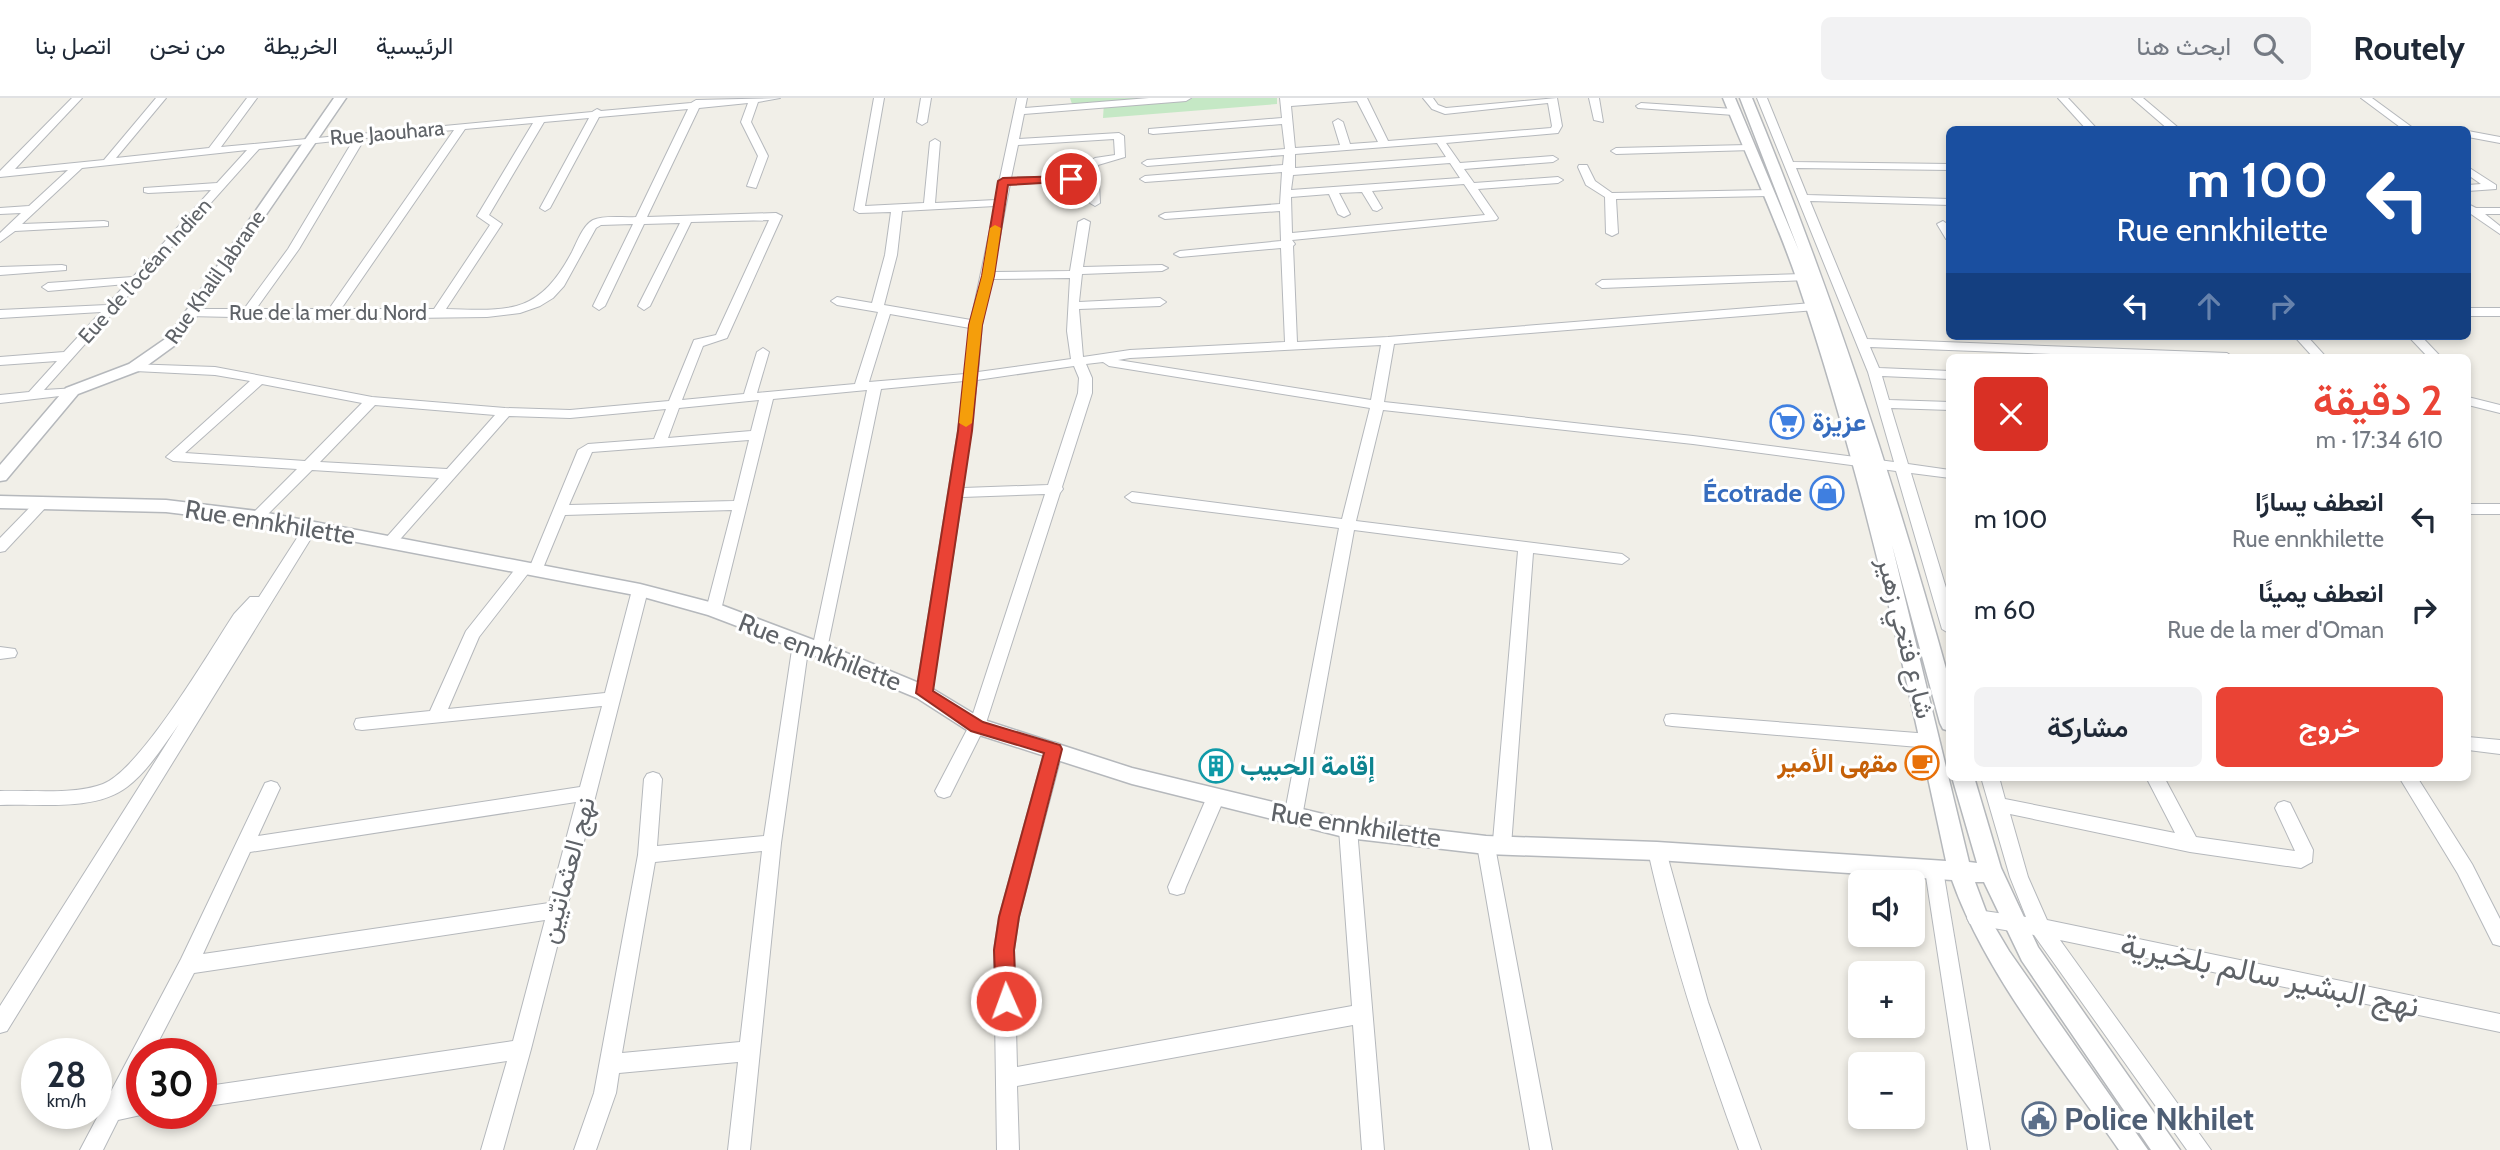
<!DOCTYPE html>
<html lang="ar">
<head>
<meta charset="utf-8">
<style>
	:root { --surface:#fff; --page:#f2f2f3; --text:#1f2937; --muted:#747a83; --line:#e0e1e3; --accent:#ea4335 }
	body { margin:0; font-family:Cabin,Vazirmatn,sans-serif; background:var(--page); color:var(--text); direction:rtl; height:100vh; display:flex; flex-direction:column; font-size:26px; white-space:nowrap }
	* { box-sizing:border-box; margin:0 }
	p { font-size:23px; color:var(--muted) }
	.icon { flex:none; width:38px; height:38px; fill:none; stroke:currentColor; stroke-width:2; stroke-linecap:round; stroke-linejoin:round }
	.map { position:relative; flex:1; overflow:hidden; direction:ltr }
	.drawer { position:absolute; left:1946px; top:256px; width:525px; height:427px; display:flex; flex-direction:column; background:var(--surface); border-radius:10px; box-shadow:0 4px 10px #0003; direction:rtl }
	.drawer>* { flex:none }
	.guide { position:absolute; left:1946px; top:28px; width:525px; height:214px; border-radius:10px; box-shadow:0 4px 10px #0003; direction:rtl; background:#1a4fa0; color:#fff; overflow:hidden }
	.fabs { position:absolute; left:1848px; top:772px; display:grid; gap:14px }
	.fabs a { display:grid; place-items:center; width:77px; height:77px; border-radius:10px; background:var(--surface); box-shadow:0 4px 10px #0003; font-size:35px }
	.speed { position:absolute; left:21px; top:940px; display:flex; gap:14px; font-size:35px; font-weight:700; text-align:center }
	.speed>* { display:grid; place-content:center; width:91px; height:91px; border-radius:50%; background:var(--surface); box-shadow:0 4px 10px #0003; line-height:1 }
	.speed small { font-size:18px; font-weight:400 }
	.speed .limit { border:10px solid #d22; background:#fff; color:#111 }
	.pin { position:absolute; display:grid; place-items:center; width:60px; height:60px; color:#fff; margin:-30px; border:4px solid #fff; border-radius:50%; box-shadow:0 2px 7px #0007 }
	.me { position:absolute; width:77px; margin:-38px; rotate:358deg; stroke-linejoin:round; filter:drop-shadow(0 0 5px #0008) }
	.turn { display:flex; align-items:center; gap:24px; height:147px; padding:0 28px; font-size:32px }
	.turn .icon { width:91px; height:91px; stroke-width:2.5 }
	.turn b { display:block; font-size:49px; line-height:60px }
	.lanes { display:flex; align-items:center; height:66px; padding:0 28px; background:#0003; justify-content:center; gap:35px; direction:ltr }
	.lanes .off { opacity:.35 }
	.round { display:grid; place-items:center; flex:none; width:74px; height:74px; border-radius:10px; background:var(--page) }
	.headline { display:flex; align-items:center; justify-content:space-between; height:119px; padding:0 28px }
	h1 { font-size:42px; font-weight:600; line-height:52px; color:var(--accent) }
	.button { display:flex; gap:14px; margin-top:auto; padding:14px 28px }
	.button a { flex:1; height:80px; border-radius:10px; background:var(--accent); color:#fff; font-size:28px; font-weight:600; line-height:80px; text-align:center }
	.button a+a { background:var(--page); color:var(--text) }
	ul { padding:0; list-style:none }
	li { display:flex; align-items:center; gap:21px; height:91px; padding:0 28px }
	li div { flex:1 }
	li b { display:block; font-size:26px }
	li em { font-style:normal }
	header { display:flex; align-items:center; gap:42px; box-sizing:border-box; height:98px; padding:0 35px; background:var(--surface); border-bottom:2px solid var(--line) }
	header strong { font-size:33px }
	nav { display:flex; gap:38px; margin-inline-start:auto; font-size:24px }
	.search { width:490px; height:63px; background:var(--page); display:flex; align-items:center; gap:18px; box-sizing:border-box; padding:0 24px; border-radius:10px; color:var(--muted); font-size:26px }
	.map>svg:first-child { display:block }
	.green { fill:#c5e8c5 }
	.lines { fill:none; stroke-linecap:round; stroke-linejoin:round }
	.minor-casing { stroke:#b5b8bc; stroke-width:2 }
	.tertiary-casing { stroke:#b5b8bc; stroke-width:3 }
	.minor { fill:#fff; fill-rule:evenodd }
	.tertiary { fill:#fff; fill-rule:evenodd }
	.route { fill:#ea4335; stroke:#982c22; stroke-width:2 }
	.slow { fill:#f59e0b }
	.labels { text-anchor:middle; stroke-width:6; stroke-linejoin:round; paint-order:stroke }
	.far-street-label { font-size:21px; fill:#5f6368; stroke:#fff }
	.shop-label { font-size:26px; font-weight:bold; fill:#366cbe; stroke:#fff; text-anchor:start }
	.street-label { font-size:26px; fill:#5f6368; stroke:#fff }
	.food-label { font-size:26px; font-weight:bold; fill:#c56008; stroke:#fff; text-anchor:end }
	.culture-label { font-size:26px; font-weight:bold; fill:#0d838f; stroke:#fff; text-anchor:start }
	.near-street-label { font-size:32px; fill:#5f6368; stroke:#fff }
	.near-service-label { font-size:32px; font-weight:bold; fill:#4e5e75; stroke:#fff; text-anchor:start }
</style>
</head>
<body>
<header>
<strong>Routely</strong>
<div class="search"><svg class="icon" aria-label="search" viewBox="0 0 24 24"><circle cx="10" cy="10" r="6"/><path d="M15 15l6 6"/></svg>ابحث هنا</div>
<nav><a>الرئيسية</a><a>الخريطة</a><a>من نحن</a><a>اتصل بنا</a></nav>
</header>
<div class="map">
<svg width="2500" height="1052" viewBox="0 0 2500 1052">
	<rect width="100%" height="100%" fill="#f1efe8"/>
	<!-- green -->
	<polygon class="green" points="1070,0 1277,0 1277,6 1103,20 1104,4 1072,6"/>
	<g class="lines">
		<defs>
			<g id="minor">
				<path d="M72,0H82L15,71L104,62L156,0H166L116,60L209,50L247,0H257L221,49L592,14L597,11L601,13L691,5L696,2L780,0L758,4L751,24L768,58L756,90L747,88L758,58L741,24L748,5L699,10L647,119L776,115L782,118L727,240L703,248L682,302L744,296L757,254L763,250L769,254L757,295L855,286L878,214L837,207L831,203L837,199L872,205L885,157L891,114L859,115L854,112L874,0H884L865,108L924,105L930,44L935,41L940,44L935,105L996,102L998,83L1000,80L1017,0H1027L1025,10L1149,0H1191L1186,3L1024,16L1019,41L1119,35L1124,38L1125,59L1098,67L1100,105L1095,108L1090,105L1089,83L1010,86L993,174L1070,173L1078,124L1084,121L1090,124L1083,169L1162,167L1168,170L1162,173L1082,176L1079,204L1160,200L1166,204L1160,208L1079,211L1083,259L1130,252L1285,244L1281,150L1180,159L1174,156L1180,153L1281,143L1280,113L1165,121L1159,118L1165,115L1280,106L1282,74L1145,84L1140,81L1145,78L1283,67L1284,57L1147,68L1142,65L1147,62L1285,51L1282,26L1153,36L1149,35V31L1282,20L1280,0H1367L1388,43L1551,30L1552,28L1548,5L1445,16L1432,11L1423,0H1433L1438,7L1446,10L1557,0L1562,28L1558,35L1446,45L1460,65L1553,58L1558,61L1553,64L1464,71L1474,85L1558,79L1563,82L1558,85L1478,91L1498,120L1496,122L1292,142L1295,146L1293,148L1297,244L1388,239L1812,205L1818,209L1816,212L1394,246L1384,304L1693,338L1894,364L1868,274L1757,0H1767L1793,64L1950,66V72L1796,70L1807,97L1950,101V107L1810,103L1867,241L2227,255L2233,259H2129L1870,249L1879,270L1950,273V281L1882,278L1889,302L1950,304V312L1891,310L1908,366L1950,372V380L1911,375L1950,503V536L1942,531L1896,373L1693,346L1383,312L1356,423L1622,456L1629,461L1622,466L1533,455L1511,748L1508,753L1502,756L1496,754L1552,1052H1530L1477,747L1480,742L1486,739L1493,743L1518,453L1354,432L1302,719L1299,724L1293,726L1287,724L1284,719L1339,430L1132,404L1125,399L1132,394L1342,421L1370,310L1109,268L1103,264L1086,266L1092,280V295L1062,389L1063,391L1060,395L985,628L950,698L944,700L938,698L935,693L969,628L1045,396L962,399L932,595L930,599H918L916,595L958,333L964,283L881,291L826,556H814L812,552L867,292L773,301L720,516L714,517L706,512L732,412L565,417L541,475L536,476L530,473L479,539L448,611L605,595L632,492L640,487L645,488L648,492L531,951L503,1052H481L507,963L201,1009V989L513,943L545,822L194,875L152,956H142V976L130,1000L142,998V1015H150L118,1022L103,1052H80L181,861L265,685L271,683L277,685L280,690L258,738L580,689L602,608L362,632L356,631L354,626L356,621L362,620L430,613L466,533L520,465L531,466L578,352L588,346L654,341L666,311L570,320L509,318L395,447H385L383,444L385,441L439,380L312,372L262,422H252L250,419L252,416L297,371L173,363L166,359L250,283L215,277L135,273L130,272V266L215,269L372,299L505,310L570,312L669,303L694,242L716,237L769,122L691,124L650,208L644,212L638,208L680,125L644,126L605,208L599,212L593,208L633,126L601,127L596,130L564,188L553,200L540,208L520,215L487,219L331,221L187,218V212L191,211H244L288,151L354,41L259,51L44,292L77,290V296L0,305V297L29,294L57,263L0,267V259L64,254L101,214L0,220V212L107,207L126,186L48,193L42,189L48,185L133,179L211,92L148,95L144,94V90L217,85L247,52L82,70L22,126L104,123L108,124V128L15,133L0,144V135L21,115L0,116V110L29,108L68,72L0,79V73ZM1357,3L1378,44L1350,46L1343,24L1338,21L1333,24L1340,47L1295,50L1291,8ZM688,11L636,119C623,120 604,117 593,122C583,127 577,144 572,154C539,216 511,213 446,211L502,126L489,117L544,24L589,20L540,110L545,113L550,110L599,19ZM533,25L477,118L490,127L434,211H341L465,31ZM454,32L329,211H256L299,151L365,40ZM1114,41L1115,57L1095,60L1089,64L1088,77L1011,80L1018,47ZM1437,45L1446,59L1295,70V56ZM1450,65L1460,80L1291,92L1293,77ZM1464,86L1485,117L1292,135L1291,99L1329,96L1338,116L1344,119L1350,116L1339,95L1362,94L1373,112L1377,113L1382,110L1372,93ZM995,108L971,222L884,207L897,157L902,113ZM1070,180L1067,233L1071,261L978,274L982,227L991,181ZM890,216L970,230L965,276L869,284ZM1381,247L1371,302L1118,262L1130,260ZM1074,268L1079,280L1078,295L1048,387L963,390L977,282ZM262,286L362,305L305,363L185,355ZM759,302L751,333L668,340L679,310ZM375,307L495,317L447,371L320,364ZM749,342L734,403L569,407L592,354ZM576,704L549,805L203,856L250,754Z"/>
				<polygon points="921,0 931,0 927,24 922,27 917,24"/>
				<polygon points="1589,0 1599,0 1603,24 1594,22"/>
				<polygon points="2058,0 2068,0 2098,32 2087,32"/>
				<polygon points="2132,0 2143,0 2181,32 2169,32"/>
				<polygon points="2361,0 2372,0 2413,30 2404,32"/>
				<polygon points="1641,5 1734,11 1739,14 1734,17 1638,10 1636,8"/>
				<polygon points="2468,33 2500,39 2500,45 2468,39"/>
				<polygon points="1748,47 1753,50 1752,52 1616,56 1611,53 1616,50"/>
				<polygon points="1579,67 1587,67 1595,83 1612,95 1769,92 1774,95 1769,98 1616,101 1618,135 1612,138 1606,135 1605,99 1586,87 1578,69"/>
				<polygon points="2468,69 2496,87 2496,91 2468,93 2468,87 2481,86 2468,77"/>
				<polygon points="2468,106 2476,110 2500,110 2500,116 2485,116 2500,128 2500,136 2468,114"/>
				<polygon points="1943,123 1950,128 1950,142 1946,141 1937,126"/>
				<polygon points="62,167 66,168 66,172 0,177 0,169"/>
				<polygon points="1803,176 1807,178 1807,182 1602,190 1596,186 1602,182"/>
				<rect x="2468" y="210" width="32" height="8"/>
				<polygon points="2294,238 2307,238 2326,259 2313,259"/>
				<polygon points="2408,238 2421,238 2441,259 2428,259"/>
				<polygon points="2468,299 2500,307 2500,315 2468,307"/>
				<polygon points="43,399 50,404 48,407 5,453 0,454 0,440 38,401"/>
				<rect x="2468" y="406" width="32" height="10"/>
				<path d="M311,424L318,429L7,933L0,935V908L179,626C164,647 148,673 127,689C94,714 39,705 0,707V693C30,692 75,697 103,686C141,671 209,554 234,516L250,499H259L306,426Z"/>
				<path d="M801,539L809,545L781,745L750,1052H728L738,964L619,975L616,995L596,1052H574L594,995L638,757L644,681L647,676L653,674L659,676L662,681L657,748L764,738L793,545ZM762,753L740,944L622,955L655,764Z"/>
				<polygon points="0,549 15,551 17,555 15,559 0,561"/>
				<polygon points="1672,616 1930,636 1936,638 1939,643 1936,648 1930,650 1672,628 1666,627 1664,622 1666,617"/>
				<polygon points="2468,639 2500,642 2500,656 2468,652"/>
				<polygon points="1054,644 1060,646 1063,651 1019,819 1014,852 1017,969 1352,908 1339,731 1342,726 1348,724 1354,726 1357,731 1384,1052 1362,1052 1353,927 1017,988 1019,1052 997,1052 994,852 999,819 1045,651 1048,646"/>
				<polygon points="1981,679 1999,679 2005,701 2175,735 2146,679 2164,679 2196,739 2295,753 2275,710 2278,705 2284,703 2290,705 2313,752 2312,764 2301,770 2190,754 2010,716 2028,779 2047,822 2500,916 2500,934 2060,842 2211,1052 2187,1052 2034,837 1970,826 1967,820 1970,814 1977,812 2026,819 2010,779"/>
				<polygon points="2399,679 2417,679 2472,766 2500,821 2500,848 2493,846 2458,776"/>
				<polygon points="1215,694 1221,696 1224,701 1186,789 1184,795 1177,797 1170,795 1168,789 1206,701 1209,696"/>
				<path d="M1657,745L1663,748L1666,753L1708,904L1761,1052H1739C1703,954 1671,855 1648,753L1651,748Z"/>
				<polygon points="1934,764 1941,767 1943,772 1990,1052 1968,1052 1925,772 1927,767"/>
			</g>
			<g id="tertiary">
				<polygon points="334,0 346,0 178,245 141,272 78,296 6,382 0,383 0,367 66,290 129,266 168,239"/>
				<path d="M1723,0H1735L1799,153L1740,0H1752C1831,191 1895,386 1950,585V633L1943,631L1940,625L1892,447L1969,764L1977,765L1952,679H1974L2001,770L2038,849L2180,1052H2151L2022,863L1984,784H1975L1987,816L2009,853L2148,1052H2119C2062,969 1985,876 1952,782L1657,762L1486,756L1348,740L1132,686L970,634L917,600L813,557L708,517L640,498L257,425L166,414L0,410V398L166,402L257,413L640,486L721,507L827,547L931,590L984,622L1132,670L1348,722L1486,738L1657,744L1946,763C1904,567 1861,372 1797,182C1776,121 1747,60 1723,0Z"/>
			</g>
		</defs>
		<!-- minor casing -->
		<use href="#minor" class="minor-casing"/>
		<!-- tertiary casing -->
		<use href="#tertiary" class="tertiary-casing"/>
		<!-- minor -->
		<use href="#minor" class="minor"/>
		<!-- tertiary -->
		<use href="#tertiary" class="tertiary"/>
	</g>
	<!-- route -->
	<polygon class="route" points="1071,78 1075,79 1075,83 1008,87 994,178 982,227 972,333 933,593 983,624 1060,647 1062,651 1019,819 1014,852 1016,903 1013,910 1006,912 999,910 996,903 994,852 999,819 1044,655 971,633 916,595 958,333 969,227 982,178 998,83 1003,80"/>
	<!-- slow -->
	<polygon class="slow" points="995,127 1001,130 994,178 982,227 972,325 966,329 959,325 969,227 982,178 990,130"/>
	<!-- icons -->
	<defs>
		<symbol id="supermarket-ring" viewBox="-11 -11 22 22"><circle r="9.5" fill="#fff" stroke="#3f7fe0" stroke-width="1.5"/><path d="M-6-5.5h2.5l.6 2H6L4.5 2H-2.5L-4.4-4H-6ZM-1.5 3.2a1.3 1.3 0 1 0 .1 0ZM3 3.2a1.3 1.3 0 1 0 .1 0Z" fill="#3f7fe0"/></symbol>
		<symbol id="shop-ring" viewBox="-11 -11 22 22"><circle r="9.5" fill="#fff" stroke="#3f7fe0" stroke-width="1.5"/><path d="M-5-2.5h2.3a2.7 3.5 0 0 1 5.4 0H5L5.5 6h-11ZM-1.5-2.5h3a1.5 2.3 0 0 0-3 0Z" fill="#3f7fe0"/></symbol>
		<symbol id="cafe-ring" viewBox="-11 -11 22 22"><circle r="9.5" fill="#fff" stroke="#e8710a" stroke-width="1.5"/><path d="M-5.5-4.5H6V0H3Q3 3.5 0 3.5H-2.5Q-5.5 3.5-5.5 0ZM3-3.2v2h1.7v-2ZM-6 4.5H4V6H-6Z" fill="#e8710a"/></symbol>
		<symbol id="building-ring" viewBox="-11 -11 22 22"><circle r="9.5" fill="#fff" stroke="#0f9aa8" stroke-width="1.5"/><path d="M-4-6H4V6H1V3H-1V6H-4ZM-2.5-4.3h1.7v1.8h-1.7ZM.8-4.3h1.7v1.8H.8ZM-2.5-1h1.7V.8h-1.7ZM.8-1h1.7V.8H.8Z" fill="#0f9aa8"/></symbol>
		<symbol id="civic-ring" viewBox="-11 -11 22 22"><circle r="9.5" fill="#fff" stroke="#5c6f8a" stroke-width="1.5"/><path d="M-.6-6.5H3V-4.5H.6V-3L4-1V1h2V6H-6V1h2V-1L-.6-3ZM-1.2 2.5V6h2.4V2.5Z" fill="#5c6f8a"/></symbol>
	</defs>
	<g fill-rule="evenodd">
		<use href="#supermarket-ring" x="1768" y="305" width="38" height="38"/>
		<use href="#shop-ring" x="1808" y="376" width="38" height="38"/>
		<use href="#cafe-ring" x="1903" y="646" width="38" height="38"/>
		<use href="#building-ring" x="1197" y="649" width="38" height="38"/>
		<use href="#civic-ring" x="2020" y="1002" width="38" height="38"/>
	</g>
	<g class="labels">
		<!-- far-street labels -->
		<g class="far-street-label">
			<text transform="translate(387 35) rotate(-5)" y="7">Rue Jaouhara</text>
			<text transform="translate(145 173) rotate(-48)" y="7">Eue de l'océan Indien</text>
			<text transform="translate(215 179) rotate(-55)" y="7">Rue Khalil Jabrane</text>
			<text x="328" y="222">Rue de la mer du Nord</text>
		</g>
		<!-- shop labels -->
		<g class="shop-label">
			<text x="1812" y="333">عزيزة</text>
			<text x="1802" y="404" text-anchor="end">Écotrade</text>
		</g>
		<!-- street labels -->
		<g class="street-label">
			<text transform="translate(270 424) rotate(9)" y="9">Rue ennkhilette</text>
			<text transform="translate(1906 540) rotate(76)" y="9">شارع فتحي زهير</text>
			<text transform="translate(820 554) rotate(21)" y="9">Rue ennkhilette</text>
			<text transform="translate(1356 727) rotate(9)" y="9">Rue ennkhilette</text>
			<text transform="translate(567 772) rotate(-75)" y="9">نهج العثمانيّين</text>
		</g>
		<!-- food labels -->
		<g class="food-label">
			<text x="1898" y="674">مقهى الأمير</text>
		</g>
		<!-- culture labels -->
		<g class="culture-label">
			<text x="1240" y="677">إقامة الحبيب</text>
		</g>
		<!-- near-street labels -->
		<g class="near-street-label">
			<text transform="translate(2270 877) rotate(12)" y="11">نهج البشير سالم بلخيرية</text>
		</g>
		<!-- near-service labels -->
		<g class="near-service-label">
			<text x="2064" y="1032">Police Nkhilet</text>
		</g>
	</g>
</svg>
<div class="fabs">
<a><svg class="icon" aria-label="sound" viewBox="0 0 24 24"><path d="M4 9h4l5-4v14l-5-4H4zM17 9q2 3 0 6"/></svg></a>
<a>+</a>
<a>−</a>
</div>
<div class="speed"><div>28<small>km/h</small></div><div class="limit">30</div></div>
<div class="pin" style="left:1071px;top:81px;background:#d93025"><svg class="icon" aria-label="arrive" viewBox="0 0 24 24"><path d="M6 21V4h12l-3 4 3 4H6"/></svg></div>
<svg class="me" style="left:1006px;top:903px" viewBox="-20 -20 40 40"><circle r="17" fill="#ea4335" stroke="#fff" stroke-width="3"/><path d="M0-11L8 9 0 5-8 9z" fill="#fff"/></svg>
<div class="guide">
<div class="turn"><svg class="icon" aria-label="left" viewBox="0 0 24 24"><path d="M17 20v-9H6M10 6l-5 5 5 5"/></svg><div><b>100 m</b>Rue ennkhilette</div></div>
<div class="lanes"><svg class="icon" aria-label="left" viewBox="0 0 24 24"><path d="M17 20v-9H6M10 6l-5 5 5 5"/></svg><svg class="icon off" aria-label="ahead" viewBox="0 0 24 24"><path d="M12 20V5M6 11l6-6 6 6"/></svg><svg class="icon off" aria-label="right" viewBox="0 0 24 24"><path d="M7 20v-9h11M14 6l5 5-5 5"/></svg></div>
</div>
<section class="drawer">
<div class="headline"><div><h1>2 دقيقة</h1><p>610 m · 17:34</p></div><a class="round" style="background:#d93025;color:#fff"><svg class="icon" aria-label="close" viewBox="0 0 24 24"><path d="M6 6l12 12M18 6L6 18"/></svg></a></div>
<ul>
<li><svg class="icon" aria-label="left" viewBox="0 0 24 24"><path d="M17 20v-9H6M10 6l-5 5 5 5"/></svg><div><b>انعطف يسارًا</b><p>Rue ennkhilette</p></div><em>100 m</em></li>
<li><svg class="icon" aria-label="right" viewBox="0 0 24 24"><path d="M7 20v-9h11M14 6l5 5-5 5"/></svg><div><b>انعطف يمينًا</b><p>Rue de la mer d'Oman</p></div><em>60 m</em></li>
</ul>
<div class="button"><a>خروج</a><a>مشاركة</a></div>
</section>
</div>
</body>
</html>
